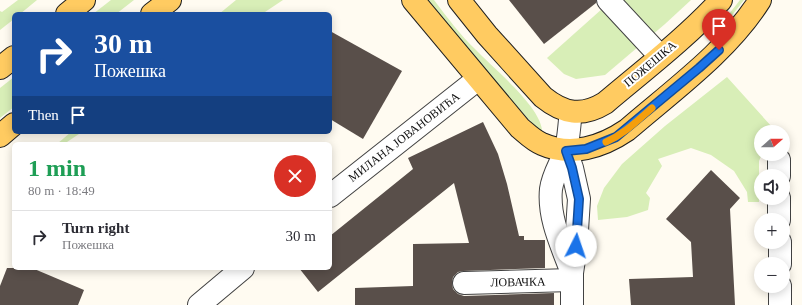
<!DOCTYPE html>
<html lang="en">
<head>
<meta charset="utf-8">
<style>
	:root { --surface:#fff; --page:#f7f7f7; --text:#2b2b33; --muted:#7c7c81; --line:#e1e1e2 }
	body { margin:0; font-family:"Times New Roman",serif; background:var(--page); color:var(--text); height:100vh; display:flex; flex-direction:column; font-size:15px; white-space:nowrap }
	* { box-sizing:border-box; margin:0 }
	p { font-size:13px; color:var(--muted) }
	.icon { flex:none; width:22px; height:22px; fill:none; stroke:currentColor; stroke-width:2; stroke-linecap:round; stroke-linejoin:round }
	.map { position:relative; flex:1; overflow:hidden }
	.side { position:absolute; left:12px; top:142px; width:320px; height:128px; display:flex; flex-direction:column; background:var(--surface); border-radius:6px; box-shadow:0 2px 10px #0003 }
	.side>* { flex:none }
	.top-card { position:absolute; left:12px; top:12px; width:320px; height:122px; border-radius:6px; box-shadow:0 2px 10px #0003; background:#1a4fa0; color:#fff; overflow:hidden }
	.needle { width:26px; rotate:69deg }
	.fabs { position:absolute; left:754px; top:125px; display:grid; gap:8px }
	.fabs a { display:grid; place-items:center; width:36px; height:36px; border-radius:50%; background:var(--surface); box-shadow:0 2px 10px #0003; font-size:20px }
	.pin { position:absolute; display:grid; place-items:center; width:34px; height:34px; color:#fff; margin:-41px -17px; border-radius:50% 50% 50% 0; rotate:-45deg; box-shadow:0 0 4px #0007 }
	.pin .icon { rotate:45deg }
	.me { position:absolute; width:44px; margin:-22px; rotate:4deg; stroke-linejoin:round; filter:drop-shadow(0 0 3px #0008) }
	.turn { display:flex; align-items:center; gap:14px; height:84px; padding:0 16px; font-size:18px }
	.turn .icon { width:52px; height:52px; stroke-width:2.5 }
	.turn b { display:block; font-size:28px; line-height:34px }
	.then { display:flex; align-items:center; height:38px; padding:0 16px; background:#0003; gap:8px; font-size:15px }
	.round { display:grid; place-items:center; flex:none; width:42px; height:42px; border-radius:21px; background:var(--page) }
	.summary { display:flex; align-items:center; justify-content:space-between; height:68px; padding:0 16px }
	h1 { font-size:24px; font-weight:700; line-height:30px; color:#1e9e55 }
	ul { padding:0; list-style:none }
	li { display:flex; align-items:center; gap:12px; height:52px; padding:0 16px; border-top:1px solid var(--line) }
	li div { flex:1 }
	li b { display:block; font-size:15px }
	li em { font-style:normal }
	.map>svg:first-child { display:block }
	.green { fill:#d8eeb7 }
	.building { fill:#594f4a }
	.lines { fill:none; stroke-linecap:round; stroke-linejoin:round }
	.minor-casing { stroke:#424242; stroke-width:24 }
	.major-casing { stroke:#202020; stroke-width:24 }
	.minor { stroke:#fff; stroke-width:22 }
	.major { stroke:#ffcb61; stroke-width:22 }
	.route-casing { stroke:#114b97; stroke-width:10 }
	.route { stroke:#1a73e8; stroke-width:7 }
	.slow { stroke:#f59e0b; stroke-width:7 }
	.labels { text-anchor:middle; stroke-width:4; stroke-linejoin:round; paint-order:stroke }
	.street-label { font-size:12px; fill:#0f0f0f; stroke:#fff }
</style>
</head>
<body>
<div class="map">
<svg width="802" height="305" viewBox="0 0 802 305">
	<rect width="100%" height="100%" fill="#fffbf1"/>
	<!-- green -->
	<g class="green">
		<polygon points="18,0 37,0 20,14 14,14 14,19 0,30 0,11 2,12"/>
		<polygon points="111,0 134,0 116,14 93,14"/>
		<polygon points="236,0 283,0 262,14 219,14"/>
		<path d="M428,0H434C447,17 460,35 476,50C492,67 540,106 542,130H538L497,84Z"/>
		<polygon points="612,0 691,0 665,24 605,75 576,79 564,74 547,58"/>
		<polygon points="740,0 744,0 726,23 711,37 710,36 709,34 729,14"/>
		<polygon points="14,77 14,107 0,118 0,88"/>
		<polygon points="727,77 772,127 772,132 761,132 761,154 762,154 759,161 759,202 748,202 747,192 734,171 711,155 691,148 658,159 662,166 646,193 650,198 648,210 627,217 598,220 597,206 604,188 622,164 665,126"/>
		<polygon points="71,132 82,132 64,144 57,144"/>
	</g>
	<!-- building -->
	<g class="building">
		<polygon points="509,0 596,0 596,3 544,44"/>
		<polygon points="330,31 402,71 363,139 330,119"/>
		<polygon points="483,122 498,154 507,184 519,236 524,236 524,240 545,240 545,268 463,271 458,272 453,277 452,283 453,289 458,294 464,296 554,293 554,305 355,305 355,288 413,286 413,244 469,243 454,183 318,292 299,268 330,268 330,236 413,169 408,158"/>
		<polygon points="711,170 740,198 730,209 735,305 631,305 629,279 693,277 691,242 666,219"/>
		<polygon points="7,268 32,268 84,290 78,305 0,305 0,286"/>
	</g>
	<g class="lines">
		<defs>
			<g id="minor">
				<polyline points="608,0 660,56"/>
				<path d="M571,112C569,125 569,140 565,152C560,165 553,175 551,189C548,218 562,246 572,273"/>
				<polyline points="566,151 572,168 579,199 576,246 572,273 572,305"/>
				<polyline points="779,160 779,176"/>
				<polyline points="330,196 478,79"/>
				<polyline points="779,198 779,220"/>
				<polyline points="780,242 780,264"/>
				<polyline points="464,283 572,280"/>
				<polyline points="780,286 780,305"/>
				<polyline points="199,305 243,268"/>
			</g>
			<g id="major">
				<path d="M413,0L520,128C527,134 534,141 542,144C571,157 602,147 627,130C672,91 728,51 760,0"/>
				<path d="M459,0L487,35L543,97C564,114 582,117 605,103C644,70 686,38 721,0"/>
				<polyline points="67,14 84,0"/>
				<polyline points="152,14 170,0"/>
				<polyline points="0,68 14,57"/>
				<polyline points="0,136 14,124"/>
			</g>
		</defs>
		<!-- minor casing -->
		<use href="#minor" class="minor-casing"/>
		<!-- major casing -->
		<use href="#major" class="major-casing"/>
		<!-- minor -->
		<use href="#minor" class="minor"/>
		<!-- major -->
		<use href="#major" class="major"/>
	</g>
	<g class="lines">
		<defs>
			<polyline id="route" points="576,246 579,199 572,168 566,151 586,149 616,137 699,68 719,50"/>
		</defs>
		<!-- route casing -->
		<use href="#route" class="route-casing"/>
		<!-- route -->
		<use href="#route" class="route"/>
		<!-- slow -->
		<path class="slow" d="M606,142C624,134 637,121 652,108"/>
	</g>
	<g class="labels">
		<!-- street labels -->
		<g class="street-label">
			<text transform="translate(650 64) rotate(-40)" y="4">ПОЖЕШКА</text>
			<text transform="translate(404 137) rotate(-38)" y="4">МИЛАНА ЈОВАНОВИЋА</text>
			<text transform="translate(518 282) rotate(-1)" y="4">ЛОВАЧКА</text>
		</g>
	</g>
</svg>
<div class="fabs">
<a><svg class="needle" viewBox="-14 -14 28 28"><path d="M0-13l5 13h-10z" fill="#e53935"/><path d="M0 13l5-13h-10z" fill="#7c7c81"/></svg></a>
<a><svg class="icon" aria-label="sound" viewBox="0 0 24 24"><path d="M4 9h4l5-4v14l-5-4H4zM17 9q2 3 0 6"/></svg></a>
<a>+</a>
<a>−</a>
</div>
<div class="pin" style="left:719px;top:50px;background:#d93025"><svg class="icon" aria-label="arrive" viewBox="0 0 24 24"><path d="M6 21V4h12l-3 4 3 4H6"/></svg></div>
<svg class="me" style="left:576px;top:246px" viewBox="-20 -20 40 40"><circle r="19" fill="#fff"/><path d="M0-13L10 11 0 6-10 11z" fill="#1a73e8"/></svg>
<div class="top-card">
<div class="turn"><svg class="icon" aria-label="right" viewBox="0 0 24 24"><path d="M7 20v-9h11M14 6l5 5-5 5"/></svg><div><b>30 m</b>Пожешка</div></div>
<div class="then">Then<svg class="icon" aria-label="arrive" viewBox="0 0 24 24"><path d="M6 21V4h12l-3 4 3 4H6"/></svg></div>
</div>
<section class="side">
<div class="summary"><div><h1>1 min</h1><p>80 m · 18:49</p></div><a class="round" style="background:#d93025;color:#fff"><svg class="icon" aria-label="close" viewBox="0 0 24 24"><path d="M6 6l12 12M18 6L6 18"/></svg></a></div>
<ul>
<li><svg class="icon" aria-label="right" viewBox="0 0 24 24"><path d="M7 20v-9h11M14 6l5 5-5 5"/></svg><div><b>Turn right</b><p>Пожешка</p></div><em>30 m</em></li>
</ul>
</section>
</div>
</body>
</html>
